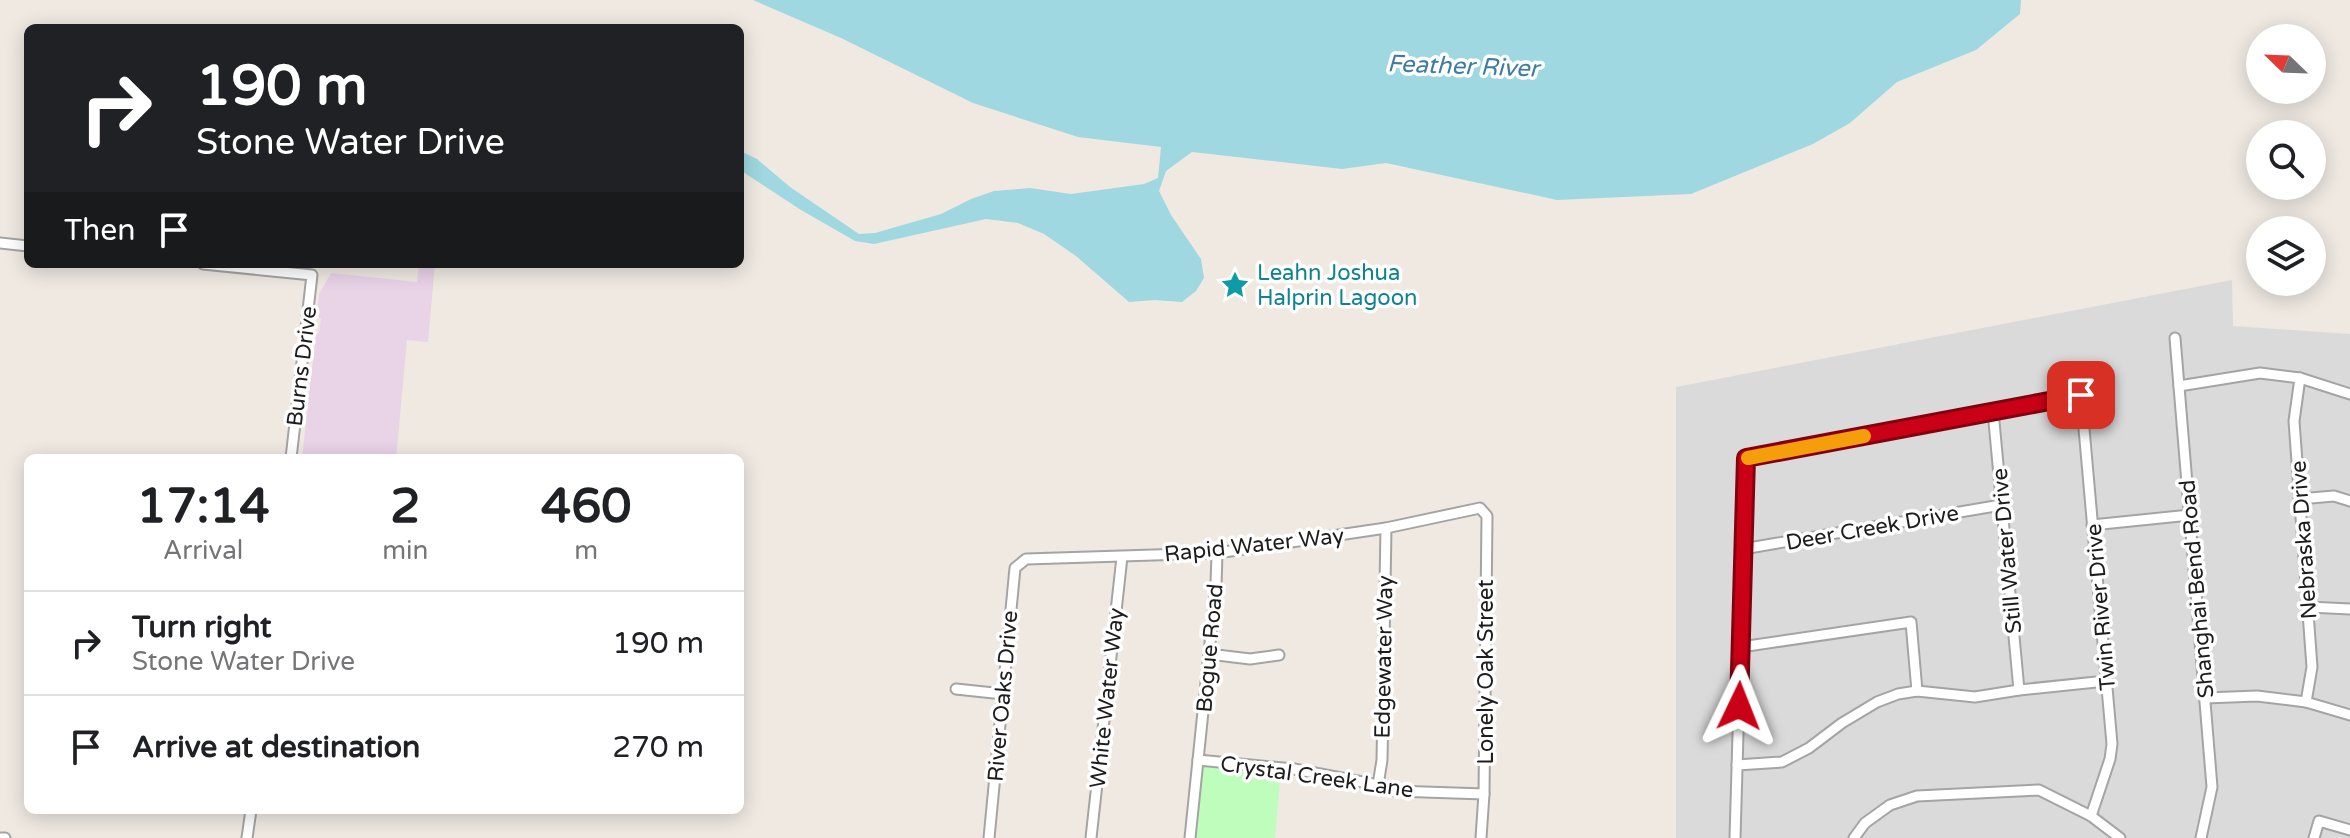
<!DOCTYPE html>
<html lang="en">
<head>
<meta charset="utf-8">
<style>
	:root { --surface:#fff; --page:#f2f2f2; --text:#202124; --muted:#757577; --line:#e0e0e0 }
	body { margin:0; font-family:"Varela Round",sans-serif; background:var(--page); color:var(--text); height:100vh; display:flex; flex-direction:column; font-size:30px; white-space:nowrap }
	* { box-sizing:border-box; margin:0 }
	p { font-size:26px; color:var(--muted) }
	.icon { flex:none; width:44px; height:44px; fill:none; stroke:currentColor; stroke-width:2; stroke-linecap:round; stroke-linejoin:round }
	.map { position:relative; flex:1; overflow:hidden }
	.panel { position:absolute; left:24px; top:454px; width:720px; height:360px; display:flex; flex-direction:column; background:var(--surface); border-radius:12px; box-shadow:0 4px 20px #0003 }
	.panel>* { flex:none }
	.top-card { position:absolute; left:24px; top:24px; width:720px; height:244px; border-radius:12px; box-shadow:0 4px 20px #0003; background:#202124; color:#fff; overflow:hidden }
	.needle { width:52px; rotate:293deg }
	.buttons { position:absolute; left:2246px; top:24px; display:grid; gap:16px }
	.buttons a { display:grid; place-items:center; width:80px; height:80px; border-radius:50%; background:var(--surface); box-shadow:0 4px 20px #0003; font-size:40px }
	.pin { position:absolute; display:grid; place-items:center; width:68px; height:68px; color:#fff; margin:-34px; border-radius:16px; box-shadow:0 4px 12px #0006 }
	.me { position:absolute; width:88px; margin:-44px; rotate:2deg; stroke-linejoin:round; filter:drop-shadow(0 0 6px #0008) }
	.turn { display:flex; align-items:center; gap:28px; height:168px; padding:0 40px; font-size:36px }
	.turn .icon { width:104px; height:104px; stroke-width:2.5 }
	.turn b { display:block; font-size:56px; line-height:68px }
	.then { display:flex; align-items:center; height:76px; padding:0 40px; background:#0003; gap:16px; font-size:30px }
	.eta { display:flex; justify-content:space-evenly; align-items:center; height:136px; text-align:center }
	.eta b { font-size:48px; font-weight:800; line-height:56px }
	ul { padding:0; list-style:none }
	li { display:flex; align-items:center; gap:24px; height:104px; padding:0 40px; border-top:2px solid var(--line) }
	li div { flex:1 }
	li b { display:block; font-size:30px }
	li em { font-style:normal }
	.map>svg:first-child { display:block }
	.residential { fill:#dbdada }
	.industrial { fill:#e9d3e7 }
	.park { fill:#befdbb }
	.water { fill:#9fd8e0 }
	.lines { fill:none; stroke-linecap:round; stroke-linejoin:round }
	.minor-casing { stroke:#a4a4a4; stroke-width:13 }
	.minor { stroke:#fff; stroke-width:9 }
	.route-casing { stroke:#83000f; stroke-width:20 }
	.route { stroke:#ca0017; stroke-width:14 }
	.slow { stroke:#f59e0b; stroke-width:14 }
	.labels { text-anchor:middle; stroke-width:7; stroke-linejoin:round; paint-order:stroke }
	.culture-label { font-size:22px; fill:#0d838f; stroke:#fff; text-anchor:start }
	.street-label { font-size:22px; fill:#1d1d1d; stroke:#fff }
	.water-label { font-size:24px; font-style:italic; fill:#3f7ca2; stroke:#fff }
</style>
</head>
<body>
<div class="map">
<svg width="2350" height="838" viewBox="0 0 2350 838">
	<rect width="100%" height="100%" fill="#efe9e2"/>
	<!-- residential -->
	<polygon class="residential" points="2232,280 2233,326 2350,334 2350,838 1676,838 1676,387"/>
	<!-- industrial -->
	<polygon class="industrial" points="419,264 435,264 428,342 407,340 396,458 302,458 316,334 319,333 321,319 317,316 319,294 331,273 417,282"/>
	<!-- park -->
	<polygon class="park" points="1198,760 1281,768 1275,838 1190,838"/>
	<!-- water -->
	<polygon class="water" points="753,0 2021,0 2020,14 1976,50 1897,82 1850,123 1813,144 1691,194 1557,200 1386,163 1342,169 1192,152 1166,171 1159,191 1171,215 1201,259 1204,278 1196,291 1182,302 1155,300 1129,302 1076,256 1044,234 1018,223 986,219 874,244 855,241 801,210 740,170 740,151 757,159 790,187 859,234 875,233 941,214 971,199 994,191 1030,188 1071,194 1144,184 1158,178 1161,147 1078,137 973,103 841,38"/>
	<g class="lines">
		<defs>
			<g id="minor">
				<polyline points="0,243 28,246"/>
				<polyline points="203,264 312,275 291,458"/>
				<polyline points="2175,338 2212,787 2201,838"/>
				<polyline points="2300,378 2294,421 2312,667 2306,702"/>
				<polyline points="2179,386 2260,373 2300,378 2350,394"/>
				<polyline points="1993,411 2019,690"/>
				<polyline points="2299,499 2334,496 2350,501"/>
				<polyline points="2092,525 2190,515"/>
				<polyline points="1743,549 2001,505"/>
				<polyline points="2308,607 2350,609"/>
				<polyline points="1741,647 1911,622 1917,691"/>
				<polyline points="1209,654 1250,659 1279,655"/>
				<polyline points="956,689 1003,694"/>
				<polyline points="2205,698 2257,696 2306,702 2350,715"/>
				<polyline points="1198,760 1294,769 1378,785 1395,791 1484,794"/>
				<polyline points="1737,765 1782,762 1809,748 1842,723 1877,702 1898,694 1917,691 1975,697 2019,690 2106,681"/>
				<polyline points="1378,785 1382,760 1386,528"/>
				<polyline points="0,838 5,838"/>
				<polyline points="247,838 251,810"/>
				<polyline points="989,838 1015,568 1026,559 1217,553 1386,528 1480,508 1487,516 1484,794 1481,838"/>
				<polyline points="1091,838 1122,557"/>
				<polyline points="1190,838 1216,585 1217,553"/>
				<polyline points="1735,838 1746,458 2081,395 2112,744 2110,759 2091,816"/>
				<polyline points="1854,838 1865,823 1890,805 1917,796 2039,790 2091,816 2120,838"/>
				<polyline points="2314,838 2319,821 2350,830"/>
			</g>
		</defs>
		<!-- minor casing -->
		<use href="#minor" class="minor-casing"/>
		<!-- minor -->
		<use href="#minor" class="minor"/>
	</g>
	<g class="lines">
		<defs>
			<polyline id="route" points="1739,706 1746,458 2081,395"/>
		</defs>
		<!-- route casing -->
		<use href="#route" class="route-casing"/>
		<!-- route -->
		<use href="#route" class="route"/>
		<!-- slow -->
		<polyline class="slow" points="1748,458 1864,436"/>
	</g>
	<!-- icons -->
	<defs>
		<symbol id="sight-bare" viewBox="-9 -9 18 18"><path d="M0-6L1.8-2.2L6-1.7L2.9 1.2L3.7 5.4L0 3.3L-3.7 5.4L-2.9 1.2L-6-1.7L-1.8-2.2Z" fill="#0f9aa8" stroke="#fff" stroke-width="2.5" paint-order="stroke"/></symbol>
	</defs>
	<g fill-rule="evenodd">
		<use href="#sight-bare" x="1215" y="265" width="40" height="40"/>
	</g>
	<g class="labels">
		<!-- culture labels -->
		<g class="culture-label">
			<text x="1257" y="280">Leahn Joshua<tspan x="1257" dy="25">Halprin Lagoon</tspan></text>
		</g>
		<!-- street labels -->
		<g class="street-label">
			<text transform="translate(301 366) rotate(-83)" y="8">Burns Drive</text>
			<text transform="translate(1872 527) rotate(-10)" y="8">Deer Creek Drive</text>
			<text transform="translate(2303 540) rotate(-94)" y="8">Nebraska Drive</text>
			<text transform="translate(1254 544) rotate(-6)" y="8">Rapid Water Way</text>
			<text transform="translate(2006 551) rotate(-95)" y="8">Still Water Drive</text>
			<text transform="translate(2196 589) rotate(-95)" y="8">Shanghai Bend Road</text>
			<text transform="translate(2100 607) rotate(-95)" y="8">Twin River Drive</text>
			<text transform="translate(1209 648) rotate(-85)" y="8">Bogue Road</text>
			<text transform="translate(1383 657) rotate(-89)" y="8">Edgewater Way</text>
			<text transform="translate(1485 672) rotate(-90)" y="8">Lonely Oak Street</text>
			<text transform="translate(1002 696) rotate(-85)" y="8">River Oaks Drive</text>
			<text transform="translate(1106 698) rotate(-84)" y="8">White Water Way</text>
			<text transform="translate(1317 776) rotate(8)" y="8">Crystal Creek Lane</text>
		</g>
		<!-- water labels -->
		<g class="water-label">
			<text transform="translate(1463 66) rotate(2)" y="8">Feather River</text>
		</g>
	</g>
</svg>
<div class="buttons">
<a><svg class="needle" viewBox="-14 -14 28 28"><path d="M0-13l5 13h-10z" fill="#e53935"/><path d="M0 13l5-13h-10z" fill="#757577"/></svg></a>
<a><svg class="icon" aria-label="search" viewBox="0 0 24 24"><circle cx="10" cy="10" r="6"/><path d="M15 15l6 6"/></svg></a>
<a><svg class="icon" aria-label="layers" viewBox="0 0 24 24"><path d="M12 4l9 5-9 5-9-5zM3 14l9 5 9-5"/></svg></a>
</div>
<div class="pin" style="left:2081px;top:395px;background:#d93025"><svg class="icon" aria-label="arrive" viewBox="0 0 24 24"><path d="M6 21V4h12l-3 4 3 4H6"/></svg></div>
<svg class="me" style="left:1739px;top:706px" viewBox="-20 -20 40 40"><path d="M0-17L14 15 0 8-14 15z" fill="#ca0017" stroke="#fff" stroke-width="4"/></svg>
<div class="top-card">
<div class="turn"><svg class="icon" aria-label="right" viewBox="0 0 24 24"><path d="M7 20v-9h11M14 6l5 5-5 5"/></svg><div><b>190 m</b>Stone Water Drive</div></div>
<div class="then">Then<svg class="icon" aria-label="arrive" viewBox="0 0 24 24"><path d="M6 21V4h12l-3 4 3 4H6"/></svg></div>
</div>
<section class="panel">
<div class="eta">
<div><b>17:14</b><p>Arrival</p></div>
<div><b>2</b><p>min</p></div>
<div><b>460</b><p>m</p></div>
</div>
<ul>
<li><svg class="icon" aria-label="right" viewBox="0 0 24 24"><path d="M7 20v-9h11M14 6l5 5-5 5"/></svg><div><b>Turn right</b><p>Stone Water Drive</p></div><em>190 m</em></li>
<li><svg class="icon" aria-label="arrive" viewBox="0 0 24 24"><path d="M6 21V4h12l-3 4 3 4H6"/></svg><div><b>Arrive at destination</b></div><em>270 m</em></li>
</ul>
</section>
</div>
</body>
</html>
